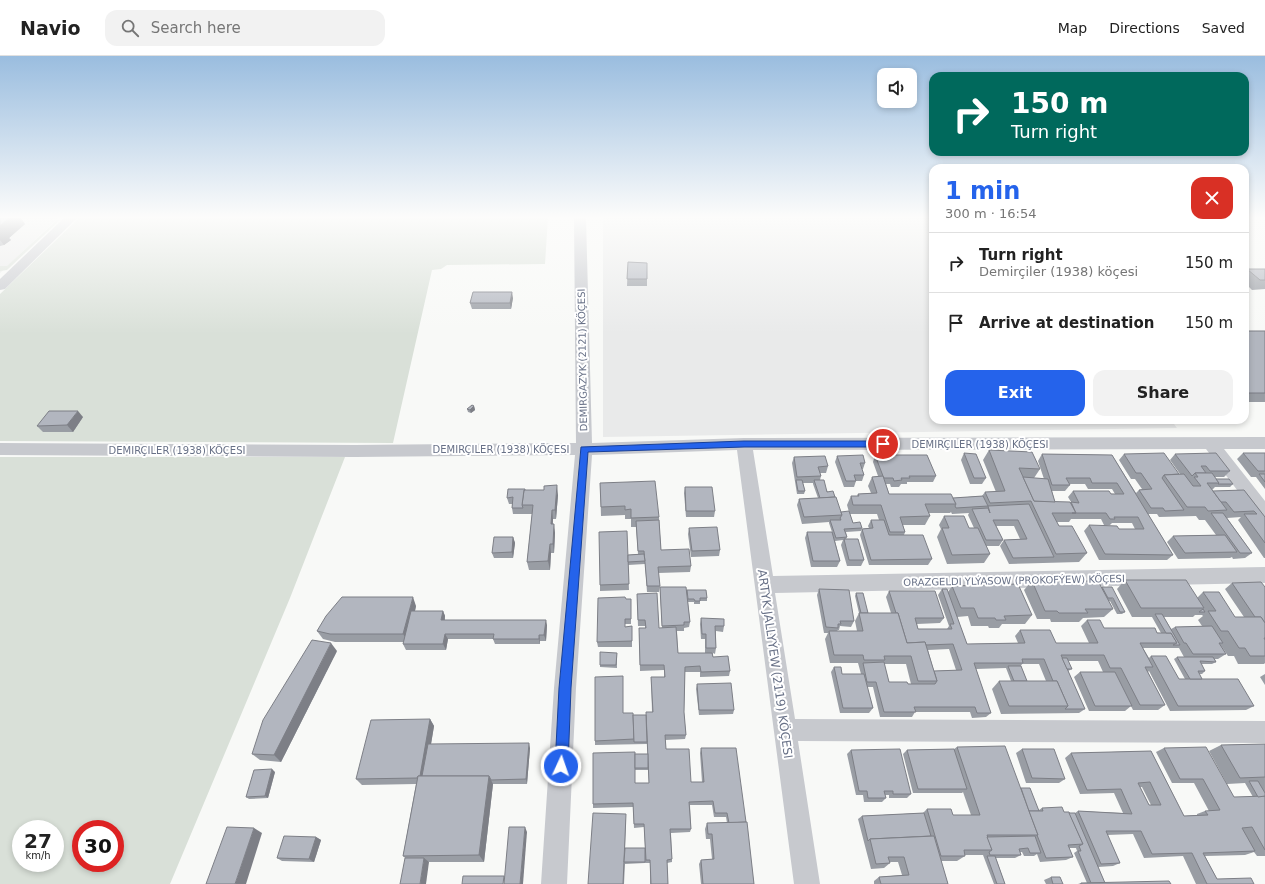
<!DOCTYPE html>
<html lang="en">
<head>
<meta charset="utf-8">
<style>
	:root { --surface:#fff; --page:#f2f2f2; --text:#222; --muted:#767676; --line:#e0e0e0; --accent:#2563eb }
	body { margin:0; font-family:"DejaVu Sans",sans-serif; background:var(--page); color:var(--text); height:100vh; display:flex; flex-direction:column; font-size:15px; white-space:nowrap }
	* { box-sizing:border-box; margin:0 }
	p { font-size:13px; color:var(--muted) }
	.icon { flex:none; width:22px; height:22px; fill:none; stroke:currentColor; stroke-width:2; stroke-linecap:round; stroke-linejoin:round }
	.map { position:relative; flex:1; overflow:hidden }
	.details { position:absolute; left:929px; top:108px; width:320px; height:260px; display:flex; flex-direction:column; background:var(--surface); border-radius:12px; box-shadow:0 2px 6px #0003 }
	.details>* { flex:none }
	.guide { position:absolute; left:929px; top:16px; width:320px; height:84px; border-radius:12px; box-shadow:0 2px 6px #0003; background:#00695c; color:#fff; overflow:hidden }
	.fabs { position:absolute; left:877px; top:12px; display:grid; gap:8px }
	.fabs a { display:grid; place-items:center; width:40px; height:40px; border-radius:8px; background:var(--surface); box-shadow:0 2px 6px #0003; font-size:20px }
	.speed { position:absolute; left:12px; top:764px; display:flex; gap:8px; font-size:20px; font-weight:700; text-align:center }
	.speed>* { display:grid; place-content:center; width:52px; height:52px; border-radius:50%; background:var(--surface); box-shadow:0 2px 6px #0003; line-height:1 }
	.speed small { font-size:10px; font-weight:400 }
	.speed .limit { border:6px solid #d22; background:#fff; color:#111 }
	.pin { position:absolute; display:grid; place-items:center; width:34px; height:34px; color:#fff; margin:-17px; border:2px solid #fff; border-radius:50%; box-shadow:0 1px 4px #0007 }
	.me { position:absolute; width:44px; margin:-22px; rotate:3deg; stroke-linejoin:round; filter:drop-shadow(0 0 3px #0008) }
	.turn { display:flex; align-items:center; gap:14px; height:84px; padding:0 16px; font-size:18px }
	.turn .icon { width:52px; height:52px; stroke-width:2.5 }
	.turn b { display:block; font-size:28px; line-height:34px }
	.round { display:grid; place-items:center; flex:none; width:42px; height:42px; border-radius:12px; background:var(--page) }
	.overview { display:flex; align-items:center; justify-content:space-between; height:68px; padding:0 16px }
	h1 { font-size:24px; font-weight:700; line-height:30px; color:var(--accent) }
	.action { display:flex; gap:8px; margin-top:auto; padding:8px 16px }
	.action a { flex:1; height:46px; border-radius:12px; background:var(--accent); color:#fff; font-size:16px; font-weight:700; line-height:46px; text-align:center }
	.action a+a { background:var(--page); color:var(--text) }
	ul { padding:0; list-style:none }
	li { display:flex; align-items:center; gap:12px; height:60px; padding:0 16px; border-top:1px solid var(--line) }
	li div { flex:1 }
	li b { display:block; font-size:15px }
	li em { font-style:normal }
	header { display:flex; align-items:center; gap:24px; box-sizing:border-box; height:56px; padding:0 20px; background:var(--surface); border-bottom:1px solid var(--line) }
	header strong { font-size:19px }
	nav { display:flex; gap:22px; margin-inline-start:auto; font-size:14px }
	.search { width:280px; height:36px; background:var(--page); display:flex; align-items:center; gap:10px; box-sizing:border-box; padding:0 14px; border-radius:12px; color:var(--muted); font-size:15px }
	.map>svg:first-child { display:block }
	.built { fill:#e9eaea }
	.green { fill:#d9e0d8; fill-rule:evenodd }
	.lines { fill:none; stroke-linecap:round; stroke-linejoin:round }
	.minor { fill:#c7c9ce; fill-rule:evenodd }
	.wall { fill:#999da4; fill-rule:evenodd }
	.shaded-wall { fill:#7d7f86 }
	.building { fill:#b2b6bf; stroke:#7d7f86; fill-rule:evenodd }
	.route { fill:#2563eb; stroke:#184099 }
	.labels { text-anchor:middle; stroke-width:4; stroke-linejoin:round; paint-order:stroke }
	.street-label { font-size:10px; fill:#687187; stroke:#fff }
	.near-street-label { font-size:12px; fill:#687187; stroke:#fff }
</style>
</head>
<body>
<header>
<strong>Navio</strong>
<div class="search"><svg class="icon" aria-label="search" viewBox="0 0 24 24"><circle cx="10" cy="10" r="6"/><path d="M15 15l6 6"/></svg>Search here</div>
<nav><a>Map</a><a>Directions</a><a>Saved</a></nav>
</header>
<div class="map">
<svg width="1265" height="828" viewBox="0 0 1265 828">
	<rect width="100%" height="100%" fill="#f8f9f7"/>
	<!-- built -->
	<g class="built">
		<polygon points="0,162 58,162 0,217"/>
		<polygon points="603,162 933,162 933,364 1171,364 1177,372 603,381"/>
	</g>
	<!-- green -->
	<g class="green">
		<polygon points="79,162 548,162 545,208 447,209 441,213 432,214 393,387 0,385 0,238"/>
		<polygon points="57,164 60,164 7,214 0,215 0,210 7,210"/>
		<path d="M0,401H345L290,542L170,828H0ZM21,773H55V807H21ZM81,773H115V807H81Z"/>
	</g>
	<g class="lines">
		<!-- minor -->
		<g class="minor">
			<polygon points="64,162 77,162 5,233 0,234 0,223"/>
			<polygon points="574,162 586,162 592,387 744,382 1265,381 1265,393 1224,393 1265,445 1265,465 1259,463 1206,393 753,394 773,520 1265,511 1265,527 775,537 795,663 1265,665 1265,687 798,685 820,828 794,828 737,394 592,399 576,632 567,828 541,828 554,632 575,399 355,401 0,399 0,387 355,389 576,387"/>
		</g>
	</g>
	<!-- wall -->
	<g class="wall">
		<polygon points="0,162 25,168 9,182 11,184 4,189 0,190"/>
		<polygon points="628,206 647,207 647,230 627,230"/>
		<polygon points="1247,213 1265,213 1265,233 1252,234 1245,227 1245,216"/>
		<polygon points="513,242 511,253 472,253 470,247"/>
		<rect x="1245" y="275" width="20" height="71"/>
		<polygon points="474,350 475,354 471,357 468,356 467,353"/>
		<polygon points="83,361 73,376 43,376 37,370"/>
		<path d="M989,394L1040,413L1034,422L1044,423L1038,405L1042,398L1112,399L1136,437L1139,434L1142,433L1135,423H1131L1119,404L1124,398L1179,418H1180L1170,404L1175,398L1230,415L1224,421H1215L1216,423L1233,428L1230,431H1215L1212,434L1213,435L1244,434L1265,461V502H1264L1238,464L1241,461L1227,462L1252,497L1245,502L1233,503L1232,501L1230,502L1178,503L1167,486L1173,480L1216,479L1205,464H1199L1196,460L1159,461L1157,458H1148L1173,499L1167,504H1099L1084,475L1089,469L1119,473H1135L1132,467H1112L1110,469H1104L1101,463H1071L1069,466H1057L1059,470L1087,497L1079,506L1009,508L1000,490L1004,484L1020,483L1014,470H996L1003,484L999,490H986L990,498L984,507L947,508L937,481L941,473L939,469L944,460L969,472H974L968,459L969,457L952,458L951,456L950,457H929L930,460L925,469H903L905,476L904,479L932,503L928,509H869L860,479L862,473L869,472L868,470L871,464H879L877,458H850L853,467L862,472L861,475L846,476L847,481L846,483L864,504L861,510H847L841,489L843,484L835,485L840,505L837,511H811L805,482L807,476H832L829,467V466L802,468L797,449L799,443L818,442L813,428V427H803L805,435L804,438H797L792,407L794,401L828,410L826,417H820L821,420L820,424L841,456H849L847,449L851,440H857L858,438L871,437L868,430L872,421L878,420L873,406L875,399L936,420L933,426H907V428H901L899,431H891L890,428H886L889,438L953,442L982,440L985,436H996L983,404ZM1070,428H1085L1088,433H1112L1115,438L1073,435L1068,441L1071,446H1055L1052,435H1065L1070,429Z"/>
		<polygon points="964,397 986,422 982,428 970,428 961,404"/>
		<polygon points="1243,397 1265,397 1265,433 1256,421 1251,421 1237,403"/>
		<polygon points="837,400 865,407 863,413 862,413 864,419 862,425 856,425 854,431 844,431 835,406"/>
		<polygon points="600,427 659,461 661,494 691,510 690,516 658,517 660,530 659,536 647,536 645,508 628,509 629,534 600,535 600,529 628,499 638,498 636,471 631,471 631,463 625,463 625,459 601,460"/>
		<polygon points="685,431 715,455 714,461 686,461 684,437"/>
		<polygon points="525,433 525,434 558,439 556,463 553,463 553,468 555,477 554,497 551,497 550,514 529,514 527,506 532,458 513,458 512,452 512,448 509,448 507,442"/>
		<polygon points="689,472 720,494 719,500 691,501 688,478"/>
		<polygon points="513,481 515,487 513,502 494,502 492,497"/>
		<path d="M1125,524L1197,542L1203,536L1235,561H1244L1225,533L1232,527L1265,531V607L1264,608H1238L1234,600H1228L1220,588L1226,598L1218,603H1215L1216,606L1212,608H1201L1205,615L1202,618H1199L1202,623L1254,650L1246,654L1170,655L1149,615L1148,616L1165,649L1158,654H1133L1131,650L1125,655H1089L1074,621L1080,616H1103L1098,605H1068L1072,613L1068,615L1085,653L1079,657L1001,658L992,633L999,625H1011L1006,612L976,613L991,657L986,661L972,662L970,656H915L912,661H880L873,631H867L873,652L869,657H840L831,616L834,611L842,618H861L858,607H830L825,583L828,577H824L817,539L819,533L854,565L851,571L840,570L839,574H838L837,575H857L855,565L859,557L855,540L856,537L868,557H891L886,541L889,535L944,562L940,567L917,568L918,573H947L949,570L938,539L942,533L948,536L952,530L1032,559L1025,568H1002L999,572H989L988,570H971L968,560L957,561L967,588L1018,587L1015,580L1020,574L1056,587H1089L1081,570L1087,564L1104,572L1161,577L1152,561H1132L1117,533ZM1195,559H1202L1203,560L1198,564L1202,570L1175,571L1171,573L1164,561H1193ZM1143,592H1179L1184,601H1177L1174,603L1185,623H1179L1151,600L1149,602ZM949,593L956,614L934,615L928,594ZM884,608H906L911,628L889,626ZM1022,608H1039L1046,625H1027L1021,610Z"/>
		<polygon points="1032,525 1102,532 1102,531 1125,556 1122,558 1117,558 1110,545 1109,545 1113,553 1104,561 1083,562 1079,566 1051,566 1050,563 1037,563 1024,534"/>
		<path d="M660,531L687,534L707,542V545H700V548H694V546H688L690,566L689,571L684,572V575H677L678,597H705V583H701L700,568L701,562L724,570L723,576L716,575V592L715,598L713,597V601L730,615L729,620L700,621V616H685L684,656L686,679L685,683L665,684L666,693L691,726H702L700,697L701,692L746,766L754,828H701L699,808L701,804L712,803L710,783H706L705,773L707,767H727L726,761H714L712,749H690L691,773L690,776L671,777L672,803V806L667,807L668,828H650V807H645L625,808L624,828H588L626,763L625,792H645L644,771L634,772L633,751L593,752V748L635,698H648L647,687V688L595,689V685L623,657L633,659H646L652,656L651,621H664V614L640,615L639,578L645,572V570H638L637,543L659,572H662L660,537ZM648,713L649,727H635V714H648Z"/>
		<polygon points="626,543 631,543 631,568 625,568 625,571 632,570 632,591 598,591 597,586"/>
		<polygon points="416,550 415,555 443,555 445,560 445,564 547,569 546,585 540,585 540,588 495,588 493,583 448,583 446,594 406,594 403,588 404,586 335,586 323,583 317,575"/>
		<polygon points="337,595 281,706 260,704 252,698"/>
		<polygon points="617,597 617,612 600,611 600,609"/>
		<polygon points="1265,618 1265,629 1260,621"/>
		<polygon points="697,628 734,654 733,658 699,659 696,633"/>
		<polygon points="430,663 434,670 431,688 530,692 527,728 493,728 484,806 429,806 405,802 403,800 416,728 362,729 356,723"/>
		<path d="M1265,688V800H1257L1254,796L1245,799L1205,800L1217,823L1254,828H1196L1183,800L1144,802L1133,778L1107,779L1120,807L1113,810L1098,811L1105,827L1171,828H1078L1081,827H1087L1074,797L1077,795L1076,792H1069L1073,801L1066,804L1040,806L1037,798L1034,800H1024L1022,796H1020L1021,799L1015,802H996L1005,828H994L983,799H965V800L957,805H941L948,828H874V825L879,821L902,819L898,806H889L890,807L884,812L871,813L858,763L862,760L923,757L927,753L953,759H971L963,736L962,737H913L903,698L907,694L954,693L957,691L1021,732L1039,754L1042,752L1069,757H1075L1078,755L1123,757L1114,737L1080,738L1065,702L1071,697L1151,695L1184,760L1197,759V758L1205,755H1209L1194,727H1172L1156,696L1164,692L1234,741H1253L1245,727L1227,728L1209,695L1221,689ZM1140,731H1142L1151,749H1149Z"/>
		<polygon points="1022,693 1065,723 1059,727 1026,727 1016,697"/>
		<polygon points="851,694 911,738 907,742 889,742 889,739 885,739 886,742 882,746 864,746 863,739 856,739 847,698"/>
		<polygon points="275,716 268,742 249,743 246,741"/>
		<polygon points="316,781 321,784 314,806 282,805 277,802"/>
		<polygon points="1051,821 1063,828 1046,828 1044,824"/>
	</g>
	<!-- shaded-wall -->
	<g class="shaded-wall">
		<polygon points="9,162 21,162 25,168 9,182 11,184 4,189 0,184 0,170"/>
		<polygon points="512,236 513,242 511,253 510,247"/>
		<polygon points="474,350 475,354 471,357 470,354"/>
		<polygon points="78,355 83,361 73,376 67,369"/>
		<polygon points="557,429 558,439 556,463 555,454"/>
		<polygon points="552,454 553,463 552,477 551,468"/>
		<polygon points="554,468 555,477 554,497 553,488"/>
		<polygon points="513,481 515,487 513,502 512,496"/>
		<polygon points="550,488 551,497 550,514 548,505"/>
		<polygon points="413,541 416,550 408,586 403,578"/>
		<polygon points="443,555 445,560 444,569 441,564"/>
		<polygon points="546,564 547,569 546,585 544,579"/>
		<polygon points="445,578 448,583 446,594 443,588"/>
		<polygon points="539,579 540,585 540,588 539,583"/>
		<polygon points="331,587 337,595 281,706 274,699"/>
		<polygon points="430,663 434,670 425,724 419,722"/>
		<polygon points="529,687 530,692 527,728 526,723"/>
		<polygon points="272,713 275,716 268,742 265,740"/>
		<polygon points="489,720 493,728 484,806 479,799"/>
		<polygon points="525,771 527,776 523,828 520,828"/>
		<polygon points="254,772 262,777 246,828 235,828"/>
		<polygon points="316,781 321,784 314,806 309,803"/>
		<polygon points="424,802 429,806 426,828 420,828"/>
	</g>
	<!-- building -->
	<g class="building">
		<polygon points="0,162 9,162 0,170"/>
		<polygon points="628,206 647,207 647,223 627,223"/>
		<polygon points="1247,213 1265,213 1265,224 1260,224"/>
		<polygon points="473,236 512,236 510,247 470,247"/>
		<rect x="1245" y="275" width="20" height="62"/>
		<polygon points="472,349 474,350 470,354 467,353"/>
		<polygon points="49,355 78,355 67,369 37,370"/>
		<polygon points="989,394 1032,396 1040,413 1019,412 1034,445 1070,446 1076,457 1052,457 1059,470 1072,470 1087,497 1056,498 1031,445 990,447 985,436 1005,435"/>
		<polygon points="964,397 976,398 986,422 974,422"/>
		<polygon points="1164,397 1179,418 1164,419 1162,422 1184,454 1165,455 1163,452 1151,452 1139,434 1152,433 1141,417 1136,417 1124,398"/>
		<polygon points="1216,397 1230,415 1210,415 1206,410 1201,410 1206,417 1195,417 1192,420 1175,398"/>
		<polygon points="1243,397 1265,397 1265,415 1258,415"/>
		<polygon points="1042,398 1112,399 1173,499 1105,498 1089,469 1117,470 1119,473 1144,473 1138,461 1114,461 1115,463 1110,463 1106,457 1072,457 1076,457 1071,446 1079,447 1073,435 1109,435 1111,438 1124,438 1117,427 1092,427 1090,422 1066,422 1070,429 1052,429"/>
		<polygon points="863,399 865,407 860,407 864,419 854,419 856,425 846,425 837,400"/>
		<polygon points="875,399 927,399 936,420 909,420 910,422 901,422 902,424 894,425 893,422 884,422 883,420"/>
		<polygon points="825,400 828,410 818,411 821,420 797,421 794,401"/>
		<polygon points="1195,417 1212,417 1219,427 1207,427 1227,454 1208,455 1205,451 1187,451 1164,419 1184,418 1193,430 1201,430 1194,421 1198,421"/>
		<polygon points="1259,418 1265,418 1265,426"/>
		<polygon points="883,420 889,438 951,438 956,448 925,448 930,460 900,461 905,476 890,476 881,449 853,449 851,440 859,440 858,438 877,437 872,421"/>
		<polygon points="1023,421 1048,423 1055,446 1034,445"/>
		<polygon points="1216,423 1229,423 1233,428 1218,428 1219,427"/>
		<polygon points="796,424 802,424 805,435 798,435"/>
		<polygon points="814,424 824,424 827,436 833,435 835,441 820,442"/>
		<polygon points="655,425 659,461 631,462 631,453 625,454 625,450 601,451 600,427"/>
		<polygon points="557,429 555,454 552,454 551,468 554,468 553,488 550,488 548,505 527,506 533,449 522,449 524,434 544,434 544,430"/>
		<polygon points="685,431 712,431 715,455 686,455"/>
		<polygon points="508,433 525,433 525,434 524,434 522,449 523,452 512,452 513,441 507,442"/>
		<polygon points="1244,434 1265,461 1265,487 1244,458 1257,458 1254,455 1234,456 1226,446 1221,446 1213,435"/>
		<polygon points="983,440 988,450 956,452 955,450 956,448 953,442"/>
		<polygon points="836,441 842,459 804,461 799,443"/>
		<polygon points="1029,448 1054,501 1013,502 1004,484 1027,483 1018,464 993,464 1003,484 986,484 972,453 988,452 990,457 988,450"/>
		<polygon points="849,455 853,467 860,466 862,472 844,473 847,481 836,482 830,464 841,464 840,462 842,459 841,456"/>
		<polygon points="1211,457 1223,457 1252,497 1240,497"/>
		<polygon points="944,460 964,460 969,472 978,472 990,498 952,499 942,472 949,472"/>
		<polygon points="659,464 661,494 689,493 691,510 658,511 660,530 647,530 644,495 638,495 636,465"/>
		<polygon points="871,464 884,464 889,479 923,479 932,503 871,504 862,473 873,472"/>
		<polygon points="717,471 720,494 692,495 689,472"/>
		<polygon points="627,475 629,528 600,529 599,476"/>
		<polygon points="807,476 832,476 840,505 813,505"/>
		<polygon points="1225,479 1237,496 1185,497 1173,480"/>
		<polygon points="494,481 513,481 512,496 492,497"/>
		<polygon points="844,483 858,483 864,504 849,504"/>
		<polygon points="644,498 645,505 628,506 628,499"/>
		<polygon points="1125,524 1186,524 1204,552 1141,552"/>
		<polygon points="1032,525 1098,525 1113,553 1085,553 1088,557 1059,557 1057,555 1045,555"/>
		<polygon points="1261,526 1265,531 1265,567 1261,561 1255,561 1232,527"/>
		<polygon points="1018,528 1032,559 1004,560 1006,564 996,564 995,562 978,562 974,552 961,552 952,530"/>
		<polygon points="660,531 686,531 690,566 684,566 684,569 662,570"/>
		<polygon points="1102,531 1112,531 1125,556 1120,556 1113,542 1108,542"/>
		<polygon points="819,533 849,534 854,565 840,565 841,568 838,568 838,572 826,571"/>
		<polygon points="942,533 947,533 967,588 1025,587 1020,574 1050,574 1056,587 1098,587 1087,564 1100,564 1104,572 1155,572 1157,577 1171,577 1177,587 1140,587 1153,611 1145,611 1165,649 1140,649 1121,612 1110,612 1104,599 1061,599 1085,653 1065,653 1068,650 1057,625 1053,625 1044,603 1022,603 1023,607 974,607 991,657 977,657 975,651 914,651 916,656 884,656 876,626 867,626 863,607 884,606 889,626 907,626 908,628 935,628 937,625 934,615 962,614 953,588 926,589 925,586 907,587 898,557 896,557 889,535 935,535 944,562 915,562 918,573 952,573 950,568 954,568"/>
		<polygon points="687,534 706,534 707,542 700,542 700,545 695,545 694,543 688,543"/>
		<polygon points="1203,536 1219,536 1235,561 1261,561 1265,567 1265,582 1264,582 1265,584 1265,600 1250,600 1245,592 1239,592 1228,575 1221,575 1208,555 1216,555"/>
		<polygon points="657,537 659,572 676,571 678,597 712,597 713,601 728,600 730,615 701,616 700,610 685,611 684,656 686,679 665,679 666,693 689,693 691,726 704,726 701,692 736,692 746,766 729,767 727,757 715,757 713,745 689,746 691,773 670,773 672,803 667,804 668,828 651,828 650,804 646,804 644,768 634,768 633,747 593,748 593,697 635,696 635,727 649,727 646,656 653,656 651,621 665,621 664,609 640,609 639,572 646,572 645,564 638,564 637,538"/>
		<polygon points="856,537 863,537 868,557 861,557"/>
		<polygon points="342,541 413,541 403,578 330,578 317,575 326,560"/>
		<polygon points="625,541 626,543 631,543 631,563 625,563 625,571 632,570 632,585 597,586 598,542"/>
		<polygon points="1203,553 1205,556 1199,556"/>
		<polygon points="411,555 443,555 441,564 546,564 544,579 539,579 539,583 493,583 494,578 445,578 443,588 403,588"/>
		<polygon points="859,557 898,557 907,587 925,586 937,625 918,625 911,600 884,600 885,604 864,604 863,599 834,599 829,575 863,575"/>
		<polygon points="1155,558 1162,558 1180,589 1173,589 1177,587 1171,577 1166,577"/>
		<polygon points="701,562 724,563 724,570 715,570 716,592 706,592 706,578 702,578"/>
		<polygon points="1212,570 1223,587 1219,587 1226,598 1193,598 1186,587 1184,587 1175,571"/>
		<polygon points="312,584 331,587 274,699 252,698 263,664"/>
		<polygon points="600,596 617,597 616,609 600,609"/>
		<polygon points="1151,600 1166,600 1179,623 1238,623 1254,650 1178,650"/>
		<polygon points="1177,601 1213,601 1216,606 1200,605 1205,615 1198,615 1202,623 1190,623"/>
		<polygon points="1062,602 1067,602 1072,613 1067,613"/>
		<polygon points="1008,610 1021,610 1027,625 1014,625"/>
		<polygon points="834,611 841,611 842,618 864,618 873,652 843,652"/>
		<polygon points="1080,616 1115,616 1132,650 1095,650"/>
		<polygon points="623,620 623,657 633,657 634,683 595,685 595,621"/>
		<polygon points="999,625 1057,625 1068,650 1009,650"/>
		<polygon points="731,627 734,654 699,654 697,628"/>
		<polygon points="633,659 646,659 647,686 634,686"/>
		<polygon points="430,663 420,720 418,720 417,722 356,723 371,664"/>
		<polygon points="529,687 526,723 491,724 489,720 422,720 428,688"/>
		<polygon points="1265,688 1265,721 1240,722 1221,689"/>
		<polygon points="1005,690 1038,779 987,779 992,794 964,794 965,800 941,800 927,753 951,753 953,759 980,759 957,691"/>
		<path d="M1206,691L1234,741L1265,740V794L1252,771L1242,772L1255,795L1203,797L1217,823L1251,822L1254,828H1207L1192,797L1152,798L1141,775H1106L1120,807L1101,808L1078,755L1132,758L1121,733L1087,734L1071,697L1151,695L1184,760L1208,759L1205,755L1220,754L1203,723H1180L1164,692ZM1150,726L1161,749H1149L1138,727Z"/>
		<polygon points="900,693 911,738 893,738 893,735 884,735 886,742 868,742 867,735 859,735 851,694"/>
		<polygon points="954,693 967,733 918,733 907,694"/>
		<polygon points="1022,693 1054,693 1065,723 1032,722"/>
		<rect x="635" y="698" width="13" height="14"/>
		<polygon points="272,713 265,740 246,741 254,714"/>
		<polygon points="418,720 489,720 479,799 403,800"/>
		<polygon points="1249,725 1258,725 1265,737 1265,740 1258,741"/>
		<polygon points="1021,732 1030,732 1039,755 1029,755"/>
		<polygon points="1062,751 1064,756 1069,756 1083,788 1068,789 1073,801 1046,802 1037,779 1038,779 1029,755 1043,755 1042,752"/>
		<polygon points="593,757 626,758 623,828 588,828"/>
		<polygon points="924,757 931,780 870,783 868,785 862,760"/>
		<polygon points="1069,757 1075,757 1105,827 1091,827 1078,795 1081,795 1079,790 1083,788"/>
		<polygon points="747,766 754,828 703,828 701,804 714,803 712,778 708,778 707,767"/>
		<polygon points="227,771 254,772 235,828 206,828"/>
		<polygon points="509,771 525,771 520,828 504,828"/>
		<polygon points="284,780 316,781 309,803 277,802"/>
		<polygon points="934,780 948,828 881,828 879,821 909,819 904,801 888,801 890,807 876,808 870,783"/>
		<polygon points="1035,780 1041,797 1030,797 1028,792 1019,793 1021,799 990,799 989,796 992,794 987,781"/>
		<polygon points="625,792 645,792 645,806 624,806"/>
		<polygon points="987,800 995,800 1005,828 997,828"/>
		<polygon points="405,802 424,802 420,828 400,828"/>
		<polygon points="463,820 504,820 503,828 462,828"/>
		<polygon points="1051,821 1060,821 1063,828 1053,828"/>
		<polygon points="1169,825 1171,828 1081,828 1081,827"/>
	</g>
	<!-- sky -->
	<linearGradient id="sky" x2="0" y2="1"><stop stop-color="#9abddf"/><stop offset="0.58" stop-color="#fcfcfb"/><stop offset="1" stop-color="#fcfcfb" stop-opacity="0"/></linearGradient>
	<rect width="1265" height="278" fill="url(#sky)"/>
	<!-- route -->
	<polygon class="route" points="744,385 883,385 887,388 883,391 744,391 588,396 571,632 568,710 566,714 561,716 557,714 555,710 559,632 581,391"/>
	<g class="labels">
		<!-- street labels -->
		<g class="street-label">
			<text transform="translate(582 304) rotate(-91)" y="4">DEMIRGAZYK (2121) KÖÇESI</text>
			<text x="980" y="392">DEMIRÇILER (1938) KÖÇESI</text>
			<text x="501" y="397">DEMIRÇILER (1938) KÖÇESI</text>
			<text x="177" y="398">DEMIRÇILER (1938) KÖÇESI</text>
			<text transform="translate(1014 524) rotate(-1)" y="4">ORAZGELDI YLÝASOW (PROKOFÝEW) KÖÇESI</text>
		</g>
		<!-- near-street labels -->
		<g class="near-street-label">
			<text transform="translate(775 608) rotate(82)" y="4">ARTYK JALLYÝEW (2119) KÖÇESI</text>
		</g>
	</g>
</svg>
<div class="fabs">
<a><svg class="icon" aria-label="sound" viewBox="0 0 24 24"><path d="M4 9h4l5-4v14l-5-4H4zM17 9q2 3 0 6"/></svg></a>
</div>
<div class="speed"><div>27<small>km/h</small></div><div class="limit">30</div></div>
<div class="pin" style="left:883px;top:388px;background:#d93025"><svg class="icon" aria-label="arrive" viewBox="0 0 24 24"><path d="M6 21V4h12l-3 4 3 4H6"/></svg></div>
<svg class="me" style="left:561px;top:710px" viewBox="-20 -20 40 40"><circle r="17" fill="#2563eb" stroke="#fff" stroke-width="3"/><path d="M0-11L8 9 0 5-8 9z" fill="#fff"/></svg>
<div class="guide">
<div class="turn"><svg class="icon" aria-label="right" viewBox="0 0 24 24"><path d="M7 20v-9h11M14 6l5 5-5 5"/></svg><div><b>150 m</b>Turn right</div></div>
</div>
<section class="details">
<div class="overview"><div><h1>1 min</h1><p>300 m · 16:54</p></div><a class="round" style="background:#d93025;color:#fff"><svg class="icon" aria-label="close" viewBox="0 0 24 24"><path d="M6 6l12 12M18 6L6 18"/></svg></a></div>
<ul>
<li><svg class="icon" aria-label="right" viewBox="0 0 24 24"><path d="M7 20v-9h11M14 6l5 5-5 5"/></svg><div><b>Turn right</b><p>Demirçiler (1938) köçesi</p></div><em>150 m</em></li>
<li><svg class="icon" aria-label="arrive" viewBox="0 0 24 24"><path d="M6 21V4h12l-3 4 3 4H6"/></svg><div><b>Arrive at destination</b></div><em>150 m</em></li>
</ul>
<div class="action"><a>Exit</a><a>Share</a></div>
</section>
</div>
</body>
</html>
